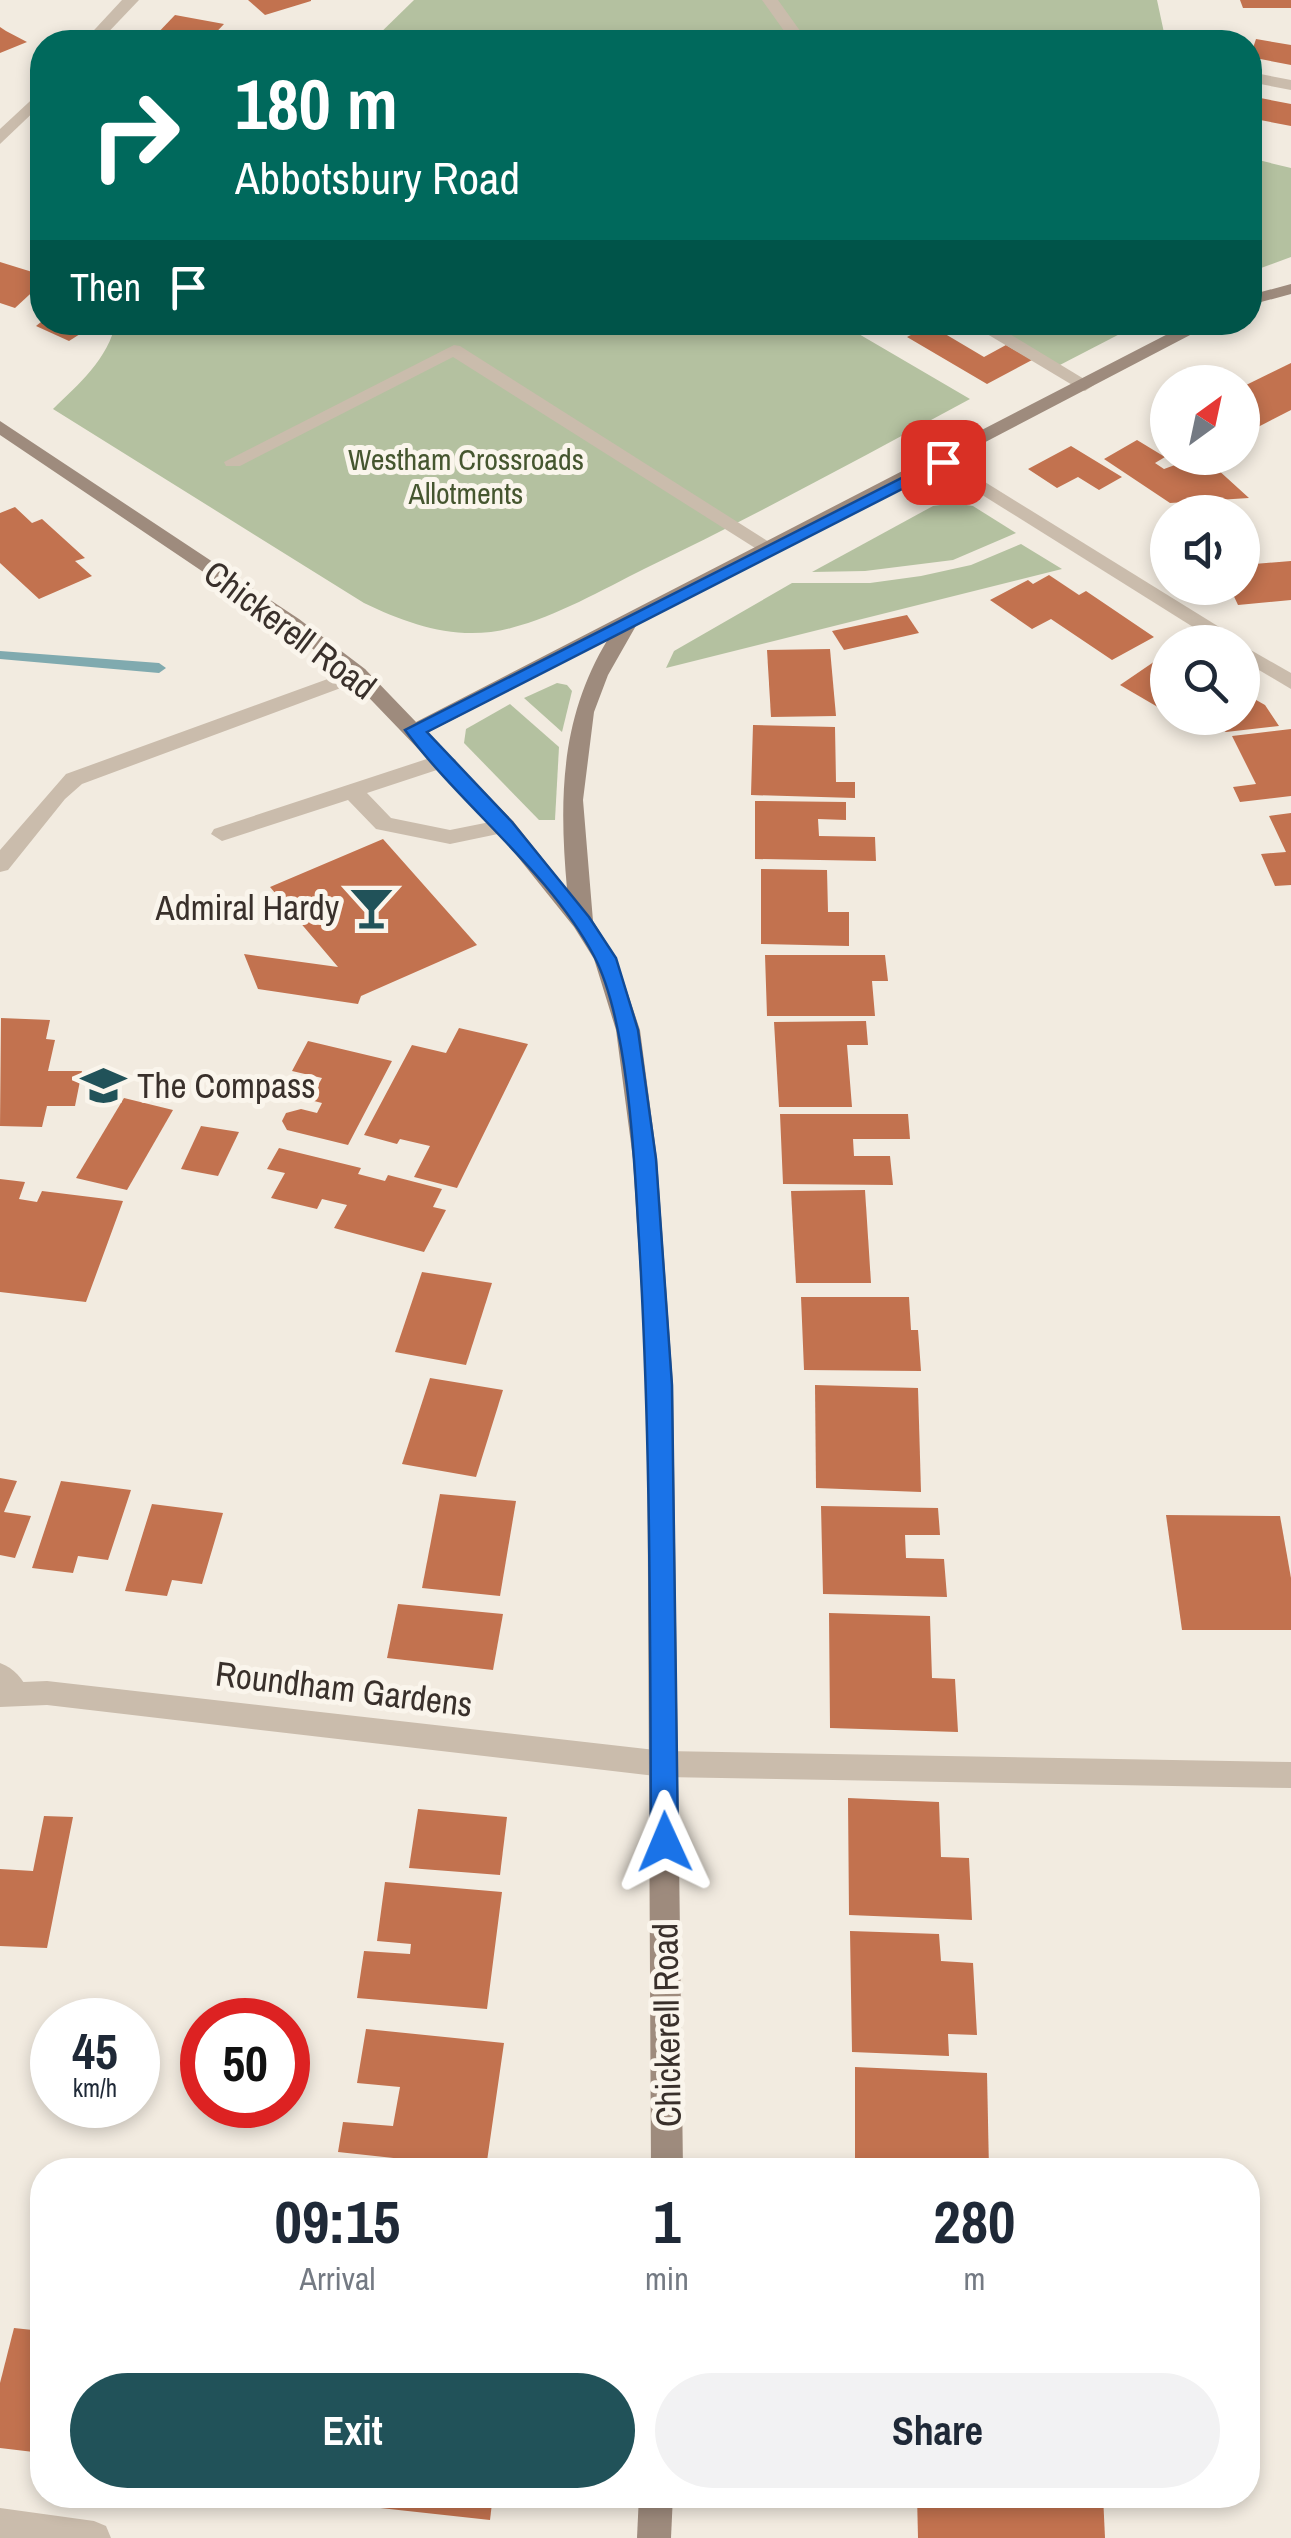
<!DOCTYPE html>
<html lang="en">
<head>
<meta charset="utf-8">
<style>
	:root { --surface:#fff; --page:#f2f2f3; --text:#1f2937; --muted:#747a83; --accent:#215259 }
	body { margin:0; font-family:"Archivo Narrow",sans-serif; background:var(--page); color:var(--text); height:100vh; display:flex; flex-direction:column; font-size:38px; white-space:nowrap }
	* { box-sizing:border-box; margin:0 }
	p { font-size:32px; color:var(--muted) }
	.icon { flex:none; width:55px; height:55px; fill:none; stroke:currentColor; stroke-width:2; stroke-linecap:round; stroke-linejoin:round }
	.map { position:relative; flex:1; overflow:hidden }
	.panel { position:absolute; left:30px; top:2158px; width:1230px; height:350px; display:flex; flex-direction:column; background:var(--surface); border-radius:40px; box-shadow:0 5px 15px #0003 }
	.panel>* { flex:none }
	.guide { position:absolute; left:30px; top:30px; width:1232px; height:305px; border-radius:40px; box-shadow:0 5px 15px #0003; background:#00695c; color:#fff; overflow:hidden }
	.needle { width:65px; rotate:33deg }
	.tools { position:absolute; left:1150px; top:365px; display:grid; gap:20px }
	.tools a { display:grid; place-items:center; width:110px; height:110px; border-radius:50%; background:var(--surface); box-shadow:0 5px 15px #0003; font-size:50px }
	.speed { position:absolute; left:30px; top:1998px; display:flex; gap:20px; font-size:50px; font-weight:700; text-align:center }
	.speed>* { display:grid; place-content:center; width:130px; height:130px; border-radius:50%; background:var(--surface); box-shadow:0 5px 15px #0003; line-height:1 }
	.speed small { font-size:25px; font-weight:400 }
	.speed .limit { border:15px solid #d22; background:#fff; color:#111 }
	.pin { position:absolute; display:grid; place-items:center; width:85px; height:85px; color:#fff; margin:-42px; border-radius:20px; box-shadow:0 5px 15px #0006 }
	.me { position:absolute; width:110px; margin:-55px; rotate:359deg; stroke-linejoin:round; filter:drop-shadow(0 0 8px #0008) }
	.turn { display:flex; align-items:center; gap:35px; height:210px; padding:0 40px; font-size:45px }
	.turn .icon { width:130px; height:130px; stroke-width:2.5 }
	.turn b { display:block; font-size:70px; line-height:85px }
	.then { display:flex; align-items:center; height:95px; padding:0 40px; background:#0003; gap:20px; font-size:38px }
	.eta { display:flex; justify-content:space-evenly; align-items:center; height:170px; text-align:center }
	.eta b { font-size:60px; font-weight:700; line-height:70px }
	.primary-button { display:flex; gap:20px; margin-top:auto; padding:20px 40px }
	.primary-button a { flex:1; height:115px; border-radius:60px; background:var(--accent); color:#fff; font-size:40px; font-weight:700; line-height:115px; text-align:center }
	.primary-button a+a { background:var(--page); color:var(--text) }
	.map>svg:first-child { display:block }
	.green { fill:#b4c1a0 }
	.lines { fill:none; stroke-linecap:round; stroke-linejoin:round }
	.stream { fill:#80aaaf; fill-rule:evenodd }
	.building { fill:#c2724f }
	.lane { fill:#cabcac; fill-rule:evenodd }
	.street { fill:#cabcac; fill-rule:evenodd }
	.secondary { fill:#9e8b7d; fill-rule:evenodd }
	.route { fill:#1a73e8; stroke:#114b97; stroke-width:2.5 }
	.labels { text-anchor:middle; stroke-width:10; stroke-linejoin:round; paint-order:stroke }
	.far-park-label { font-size:30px; fill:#45562f; stroke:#faf5ec }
	.street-label { font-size:35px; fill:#39302b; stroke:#faf5ec }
	.poi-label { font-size:35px; fill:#39302b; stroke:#faf5ec; text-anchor:end }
</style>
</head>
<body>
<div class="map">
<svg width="1291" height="2538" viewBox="0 0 1291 2538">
	<rect width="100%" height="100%" fill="#f2ebe0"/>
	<!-- green -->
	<g class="green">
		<polygon points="414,0 1157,0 1166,42 371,42"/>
		<polygon points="1250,158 1291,168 1291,257 1250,272"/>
		<path d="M116,322L840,323L970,399C862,457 755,516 644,569C602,590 557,616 511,628C459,642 410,625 364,603L53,409C79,384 108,359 116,322Z"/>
		<polygon points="967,323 1141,323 1056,367"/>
		<polygon points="954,503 973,506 1016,533 953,560 865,571 812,572 933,506"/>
		<polygon points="1021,544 1062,569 666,668 674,651 792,583 870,583 921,576 971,565"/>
		<polygon points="557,683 567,685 572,691 562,732 524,698"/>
		<polygon points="510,704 559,747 555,820 539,820 464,743 466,729"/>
	</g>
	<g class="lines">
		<!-- stream -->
		<polygon class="stream" points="0,651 159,663 166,668 159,673 0,659"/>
	</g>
	<!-- building -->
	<g class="building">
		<polygon points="248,0 311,0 311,1 265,15"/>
		<polygon points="1240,0 1291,0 1291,8 1243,8"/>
		<polygon points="175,15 224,24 207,42 153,38"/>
		<polygon points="0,27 6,31 27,42 0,53"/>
		<polygon points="1256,39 1291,45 1291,65 1250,57"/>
		<polygon points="1250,96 1291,104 1291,126 1250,118"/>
		<polygon points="0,262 42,275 42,283 15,308 0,303"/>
		<polygon points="41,322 99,322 69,341 36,326"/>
		<polygon points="930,325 984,357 1006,345 1032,360 987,384 907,337"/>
		<polygon points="1291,363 1291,410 1258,427 1242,418 1242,387"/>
		<polygon points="1137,440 1165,457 1155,463 1164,469 1194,458 1205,458 1249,498 1170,503 1104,459"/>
		<polygon points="1071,446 1122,477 1099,490 1078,477 1057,488 1028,469"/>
		<polygon points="15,507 32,523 42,519 85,558 75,561 92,576 39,599 0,563 0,513"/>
		<polygon points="1291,561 1291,600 1238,605 1230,588 1242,588 1242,565"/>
		<polygon points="1049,575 1079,595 1086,591 1154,637 1112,660 1051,619 1032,629 990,600 1028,580 1033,584"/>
		<polygon points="907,615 919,633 844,650 832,631"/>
		<polygon points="830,649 836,716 771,717 767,650"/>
		<polygon points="1161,657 1168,661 1168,713 1120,685"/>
		<polygon points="1242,692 1265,705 1279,726 1226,732 1203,718 1242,718"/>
		<polygon points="753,725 835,727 836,782 855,782 855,798 751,795"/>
		<polygon points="1291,729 1291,796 1240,802 1233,787 1256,784 1232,736"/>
		<polygon points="755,801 846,802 846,820 818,819 819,836 875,837 876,861 755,859"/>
		<polygon points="1291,813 1291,885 1275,886 1261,854 1286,852 1269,816"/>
		<polygon points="383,839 477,945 361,996 358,1004 258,989 244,954 338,967 270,887"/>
		<polygon points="761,869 827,870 828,912 849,912 849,946 761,944"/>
		<polygon points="765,955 885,955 888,981 872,981 875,1016 767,1016"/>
		<polygon points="1,1018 50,1020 46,1039 55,1040 48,1071 82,1071 75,1106 47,1106 42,1127 0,1126"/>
		<polygon points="866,1021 868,1045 847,1045 852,1107 779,1107 774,1022"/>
		<polygon points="459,1028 528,1044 457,1188 414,1177 430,1146 400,1139 397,1144 364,1135 412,1045 446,1053"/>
		<polygon points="308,1041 392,1061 348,1145 287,1130 282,1121 286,1113 301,1109 317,1113 322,1103 310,1100 322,1078 292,1071"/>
		<polygon points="124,1098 173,1110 127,1190 76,1178"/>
		<polygon points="780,1114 908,1114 910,1139 853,1139 854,1156 890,1156 893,1185 783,1184"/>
		<polygon points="201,1126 239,1132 218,1176 181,1169"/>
		<polygon points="279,1148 361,1168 358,1174 385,1181 388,1175 442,1189 433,1207 446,1210 424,1252 334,1228 347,1205 322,1199 317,1209 271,1198 285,1173 267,1169"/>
		<polygon points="0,1179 25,1182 19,1199 37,1202 42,1191 123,1201 86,1302 0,1292"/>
		<polygon points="865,1190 871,1283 796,1283 791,1191"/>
		<polygon points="422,1272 492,1283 466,1365 395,1352"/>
		<polygon points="801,1297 909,1297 911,1330 918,1330 921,1371 804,1370"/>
		<polygon points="430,1378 503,1390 476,1477 402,1464"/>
		<polygon points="815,1385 918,1388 921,1492 816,1488"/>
		<polygon points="0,1478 17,1481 4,1512 31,1516 15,1558 0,1555"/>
		<polygon points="61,1481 131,1490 108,1560 78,1556 73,1573 32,1568"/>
		<polygon points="440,1494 516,1501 500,1596 422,1588"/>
		<polygon points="152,1504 223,1513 202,1584 172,1580 167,1596 125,1591"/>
		<polygon points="821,1506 938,1508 940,1535 905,1535 906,1558 944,1559 947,1597 823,1594"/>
		<polygon points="1166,1515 1280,1516 1291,1578 1291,1630 1182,1630"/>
		<polygon points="398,1604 503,1614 493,1670 387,1658"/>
		<polygon points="829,1613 930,1616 932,1678 955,1679 958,1732 830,1728"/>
		<polygon points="848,1798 939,1802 941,1857 969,1858 972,1920 849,1915"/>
		<polygon points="418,1809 507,1817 500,1875 409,1868"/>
		<polygon points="44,1816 73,1817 47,1948 0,1946 0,1869 33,1871"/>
		<polygon points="385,1882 502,1892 487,2009 357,1998 364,1951 410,1954 411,1944 377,1941"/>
		<polygon points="850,1931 939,1934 941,1961 973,1963 977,2035 948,2034 949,2056 852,2052"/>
		<polygon points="366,2029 504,2043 486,2168 338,2152 343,2122 393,2126 400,2087 357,2083"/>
		<polygon points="855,2067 987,2073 989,2170 855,2170"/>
		<polygon points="14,2328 42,2331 42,2453 0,2448 0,2383"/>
		<polygon points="364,2495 493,2495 490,2520 362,2506"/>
		<polygon points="917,2495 1103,2495 1105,2538 918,2538"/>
	</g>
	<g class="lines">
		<!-- lane -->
		<g class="lane">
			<polygon points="762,0 778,0 808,42 792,42"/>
			<polygon points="1250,72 1291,80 1291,90 1250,82"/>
			<polygon points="967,322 990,322 1094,385 1085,391 1079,389"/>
			<polygon points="454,345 460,346 780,549 770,555 763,553 453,357 240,466 226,466 224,462"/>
			<polygon points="358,668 365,669 368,674 365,679 82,784 65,799 8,870 0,872 0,850 66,774"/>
			<polygon points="445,753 456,760 452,765 367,793 391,818 450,830 505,819 513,821 516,826 513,831 450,844 376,829 348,800 222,841 211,834 214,829"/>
			<path d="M0,1663C14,1668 23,1679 29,1692L25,1701L15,1704L0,1695Z"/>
			<polygon points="664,1751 1291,1762 1291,1788 664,1777 654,1773 650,1764 654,1755"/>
		</g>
		<!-- street -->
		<g class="street">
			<polygon points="122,0 139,0 99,42 83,42"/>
			<polygon points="42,90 42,104 0,144 0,129"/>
			<polygon points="943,456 1237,638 1240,642 1217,642 936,466 936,458"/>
			<polygon points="1242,645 1291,673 1291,689 1242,660"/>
			<polygon points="47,1681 664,1751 674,1755 678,1764 674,1773 664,1777 47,1705 0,1707 0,1683"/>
			<polygon points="0,2508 94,2521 106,2526 111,2538 0,2538"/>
		</g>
		<!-- secondary -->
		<g class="secondary">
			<polygon points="1291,284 1291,294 1250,305 1250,295"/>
			<path d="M1191,322H1215L637,624L608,675L594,712L583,800L593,921L616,958L640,1030L657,1159L673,1385L683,2170H651L647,1385L633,1159L616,1030L594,959L574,927L497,831L351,679L285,627L0,435V421L299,619L365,669L416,722ZM608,639C560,718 559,799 567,889L513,821L427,733Z"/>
			<polygon points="639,2495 673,2495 671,2538 637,2538"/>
		</g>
	</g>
	<!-- route -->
	<path class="route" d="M943,457L951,462L949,465L427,732L512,822L589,917L616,958L638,1030L656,1159L672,1385L678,1842L674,1851L665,1854L655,1851L651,1842C650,1636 651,1430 638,1223C634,1151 627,1019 594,956C549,871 461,806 405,730Z"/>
	<!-- icons -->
	<defs>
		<symbol id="bar-bare" viewBox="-9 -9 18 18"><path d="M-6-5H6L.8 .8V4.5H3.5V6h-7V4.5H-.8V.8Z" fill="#215259" stroke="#faf5ec" stroke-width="2.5" paint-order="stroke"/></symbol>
		<symbol id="school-bare" viewBox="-9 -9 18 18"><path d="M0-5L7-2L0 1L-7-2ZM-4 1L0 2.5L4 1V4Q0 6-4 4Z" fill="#215259" stroke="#faf5ec" stroke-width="2.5" paint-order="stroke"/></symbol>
	</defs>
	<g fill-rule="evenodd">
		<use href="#bar-bare" x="340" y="876" width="63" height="63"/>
		<use href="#school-bare" x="72" y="1054" width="63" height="63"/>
	</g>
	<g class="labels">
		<!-- far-park labels -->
		<g class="far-park-label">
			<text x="466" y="470">Westham Crossroads<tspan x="466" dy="34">Allotments</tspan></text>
		</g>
		<!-- street labels -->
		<g class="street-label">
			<text transform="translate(290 630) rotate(37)" y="12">Chickerell Road</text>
			<text transform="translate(344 1689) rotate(7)" y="12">Roundham Gardens</text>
			<text transform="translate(667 2025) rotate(-91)" y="12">Chickerell Road</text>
		</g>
		<!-- poi labels -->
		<g class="poi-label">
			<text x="339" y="920">Admiral Hardy</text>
			<text x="137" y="1098" text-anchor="start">The Compass</text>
		</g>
	</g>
</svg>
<div class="tools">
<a><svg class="needle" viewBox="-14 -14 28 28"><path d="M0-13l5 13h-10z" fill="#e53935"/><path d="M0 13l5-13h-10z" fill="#747a83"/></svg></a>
<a><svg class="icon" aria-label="sound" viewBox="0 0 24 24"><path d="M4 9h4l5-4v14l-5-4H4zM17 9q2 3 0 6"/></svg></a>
<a><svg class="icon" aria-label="search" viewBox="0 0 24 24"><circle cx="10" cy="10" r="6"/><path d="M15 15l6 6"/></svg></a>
</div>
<div class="speed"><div>45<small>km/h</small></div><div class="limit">50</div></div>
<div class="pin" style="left:943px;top:462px;background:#d93025"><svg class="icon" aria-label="arrive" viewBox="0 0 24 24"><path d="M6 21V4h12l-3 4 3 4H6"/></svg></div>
<svg class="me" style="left:665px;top:1842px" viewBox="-20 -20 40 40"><path d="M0-17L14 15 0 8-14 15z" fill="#1a73e8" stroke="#fff" stroke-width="4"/></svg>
<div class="guide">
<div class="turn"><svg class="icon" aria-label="right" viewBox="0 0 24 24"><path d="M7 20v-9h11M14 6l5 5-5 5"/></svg><div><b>180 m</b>Abbotsbury Road</div></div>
<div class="then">Then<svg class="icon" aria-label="arrive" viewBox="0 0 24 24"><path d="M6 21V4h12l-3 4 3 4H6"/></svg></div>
</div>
<section class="panel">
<div class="eta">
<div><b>09:15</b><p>Arrival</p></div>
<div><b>1</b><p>min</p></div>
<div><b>280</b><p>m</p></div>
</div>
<div class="primary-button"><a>Exit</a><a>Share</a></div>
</section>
</div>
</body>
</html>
